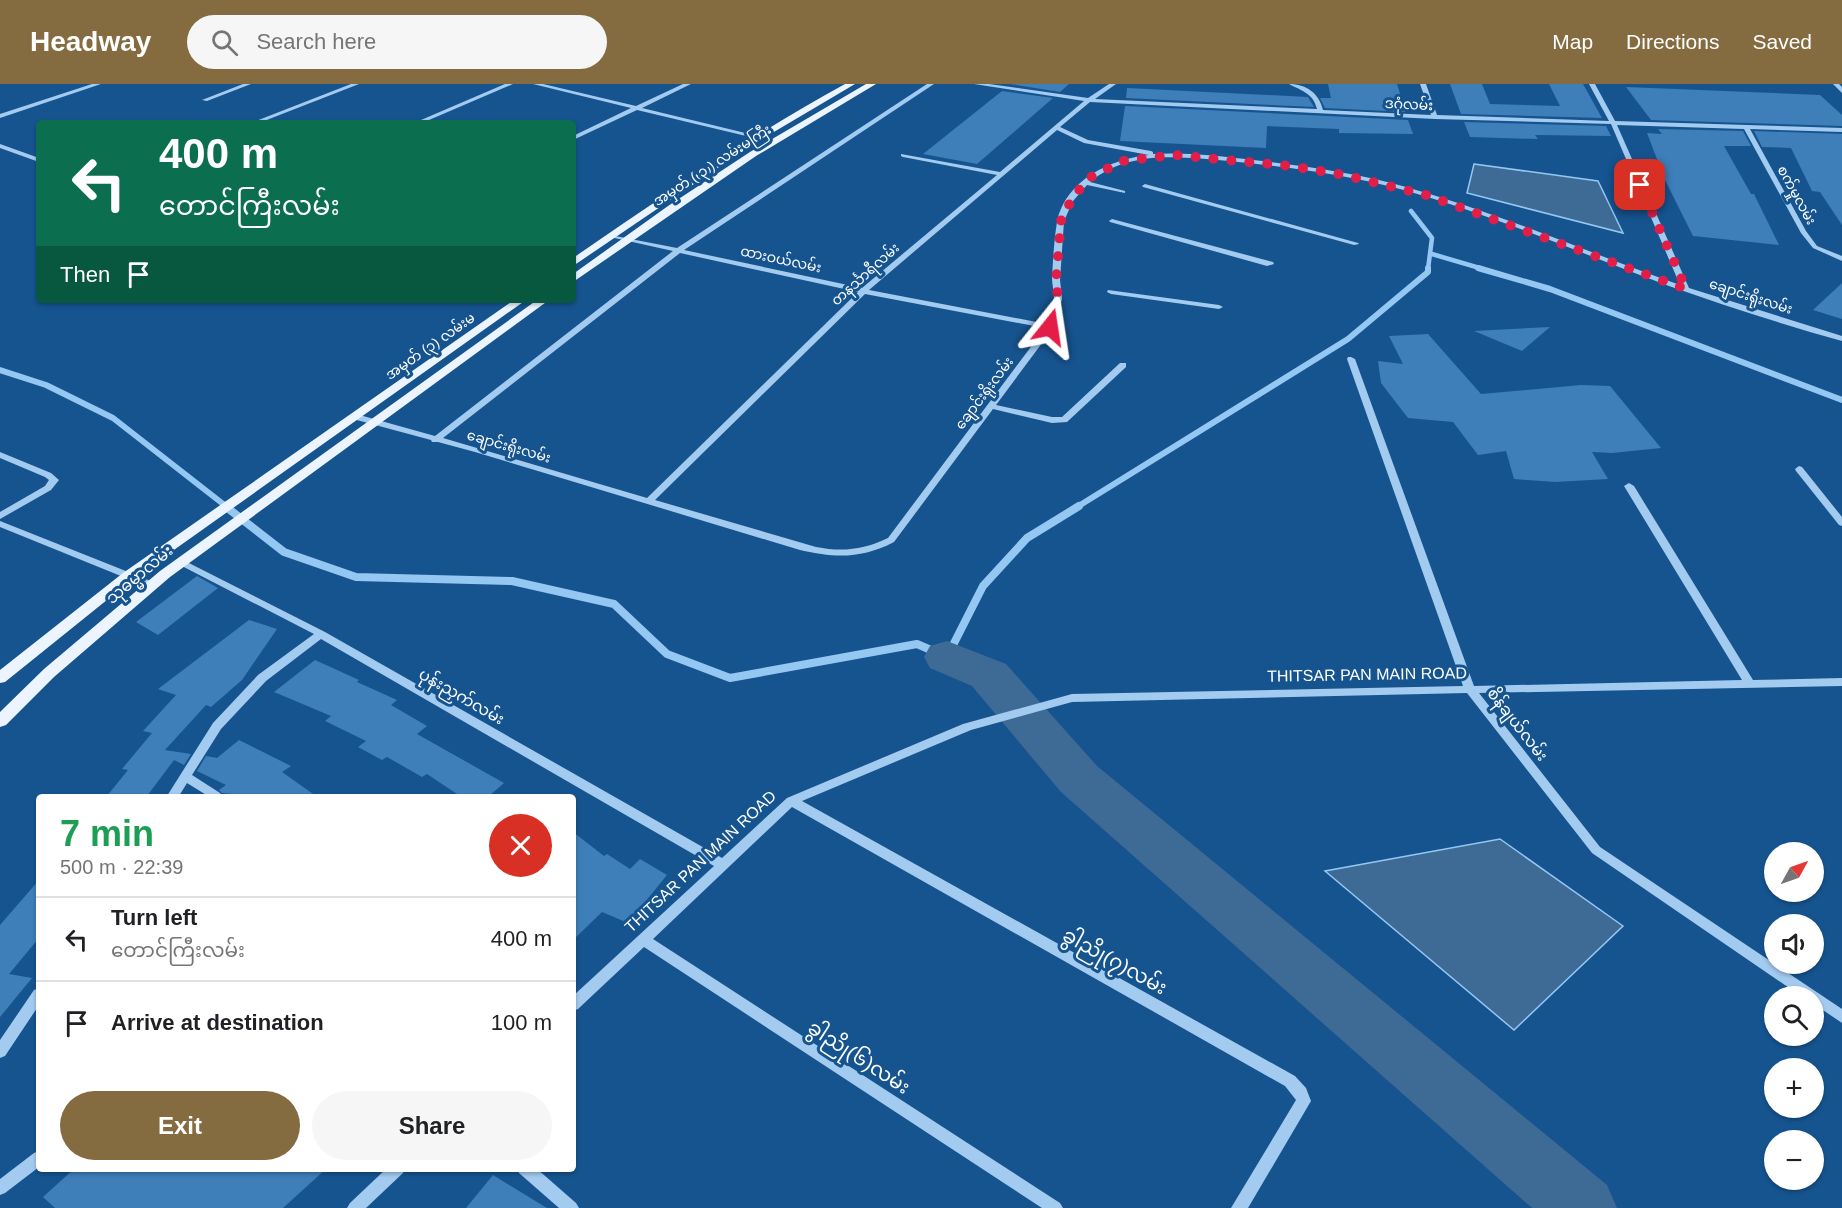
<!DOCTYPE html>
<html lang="en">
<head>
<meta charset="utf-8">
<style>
	:root { --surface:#fff; --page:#f6f6f6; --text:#202124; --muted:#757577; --line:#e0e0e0; --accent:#846b40 }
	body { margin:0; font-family:Helvetica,"Noto Sans Myanmar",sans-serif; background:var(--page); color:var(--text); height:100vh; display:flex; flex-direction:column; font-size:22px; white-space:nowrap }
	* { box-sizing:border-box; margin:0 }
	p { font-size:20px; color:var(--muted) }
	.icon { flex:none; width:33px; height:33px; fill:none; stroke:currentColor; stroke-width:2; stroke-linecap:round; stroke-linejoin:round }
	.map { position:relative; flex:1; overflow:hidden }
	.sheet { position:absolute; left:36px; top:710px; width:540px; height:378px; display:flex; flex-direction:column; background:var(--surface); border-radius:6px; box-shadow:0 2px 4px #0004 }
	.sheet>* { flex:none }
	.hud { position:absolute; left:36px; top:36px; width:540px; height:183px; border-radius:6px; box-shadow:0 2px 4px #0004; background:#0b6e4f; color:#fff; overflow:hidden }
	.needle { width:39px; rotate:50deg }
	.fabs { position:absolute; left:1764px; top:758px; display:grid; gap:12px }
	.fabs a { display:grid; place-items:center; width:60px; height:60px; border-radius:50%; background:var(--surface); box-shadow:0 2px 4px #0004; font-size:30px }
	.pin { position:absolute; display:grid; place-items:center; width:51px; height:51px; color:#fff; margin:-26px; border-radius:12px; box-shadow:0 3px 9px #0006 }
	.me { position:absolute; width:66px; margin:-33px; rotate:15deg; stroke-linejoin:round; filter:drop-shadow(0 0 4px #0008) }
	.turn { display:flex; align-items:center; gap:21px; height:126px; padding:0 24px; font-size:27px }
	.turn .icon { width:78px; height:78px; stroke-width:2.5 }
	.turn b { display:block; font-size:42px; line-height:51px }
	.then { display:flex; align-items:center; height:57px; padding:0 24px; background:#0003; gap:12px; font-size:22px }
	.round { display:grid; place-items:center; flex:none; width:63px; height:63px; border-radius:32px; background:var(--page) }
	.summary { display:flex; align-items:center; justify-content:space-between; height:102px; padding:0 24px }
	h1 { font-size:36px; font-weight:700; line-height:45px; color:#1e9e55 }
	.cta { display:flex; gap:12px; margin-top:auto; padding:12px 24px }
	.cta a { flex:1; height:69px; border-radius:36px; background:var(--accent); color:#fff; font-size:24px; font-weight:700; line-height:69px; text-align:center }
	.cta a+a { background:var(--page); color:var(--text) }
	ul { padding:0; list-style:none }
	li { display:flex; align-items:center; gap:18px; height:84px; padding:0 24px; border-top:2px solid var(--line) }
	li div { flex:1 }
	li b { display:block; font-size:22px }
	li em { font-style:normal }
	header { display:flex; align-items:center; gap:36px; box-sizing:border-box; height:84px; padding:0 30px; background:var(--accent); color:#fff }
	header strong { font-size:28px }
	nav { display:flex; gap:33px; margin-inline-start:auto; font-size:21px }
	.search { width:420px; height:54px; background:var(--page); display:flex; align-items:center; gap:15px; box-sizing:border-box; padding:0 21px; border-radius:33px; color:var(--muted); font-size:22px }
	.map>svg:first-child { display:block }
	.water { fill:#3e6b96; stroke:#95c7f3; stroke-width:1.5 }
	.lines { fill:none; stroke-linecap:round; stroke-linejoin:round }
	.stream-far2 { stroke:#95c7f3; stroke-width:4.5 }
	.stream-far1 { stroke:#95c7f3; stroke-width:6 }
	.stream { stroke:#95c7f3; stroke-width:8 }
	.river { fill:#3e6b96; fill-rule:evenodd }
	.building { fill:#3e7eb9 }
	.minor { fill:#a3cbf0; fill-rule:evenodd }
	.major { fill:#ecf5ff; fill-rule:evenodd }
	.route { stroke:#e11d48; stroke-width:10; stroke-dasharray:0 18 }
	.labels { text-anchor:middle; stroke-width:6; stroke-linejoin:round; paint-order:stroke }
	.far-street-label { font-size:14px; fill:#fff; stroke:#165490 }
	.street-label { font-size:16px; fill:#fff; stroke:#165490 }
	.near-street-label { font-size:20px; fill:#fff; stroke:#165490 }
</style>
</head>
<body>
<header>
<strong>Headway</strong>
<div class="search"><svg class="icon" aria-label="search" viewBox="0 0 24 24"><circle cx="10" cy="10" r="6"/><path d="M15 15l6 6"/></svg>Search here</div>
<nav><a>Map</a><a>Directions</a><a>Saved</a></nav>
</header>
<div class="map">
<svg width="1842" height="1124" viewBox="0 0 1842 1124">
	<rect width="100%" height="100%" fill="#165490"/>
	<!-- water -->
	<g class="water">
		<polygon points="1474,80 1598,97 1623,149 1467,109"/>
		<polygon points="1500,755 1623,842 1514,946 1325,787"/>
	</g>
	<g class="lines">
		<!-- stream-far2 -->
		<g class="stream-far2">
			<polyline points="1411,127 1432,154 1428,185"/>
			<polyline points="1432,170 1483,185"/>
		</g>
		<!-- stream-far1 -->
		<g class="stream-far1">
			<polyline points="1478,184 1550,205 1842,316"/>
			<polyline points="0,286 46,301 113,334 227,423"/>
			<polyline points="1077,423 1348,255 1428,188 1428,184"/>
		</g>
		<!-- stream -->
		<polyline class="stream" points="225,422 284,468 356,493 512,497 614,520 667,570 730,594 917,560 947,573 983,502 1027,454 1079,422"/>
		<!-- river -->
		<polygon class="river" points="947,557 1006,580 1097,682 1607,1101 1617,1124 1532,1124 1061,708 972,602 930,584 924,573 930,562"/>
	</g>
	<!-- building -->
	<g class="building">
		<polygon points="1010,0 1069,0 1060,8"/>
		<polygon points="1328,0 1397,0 1406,28 1325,24 1320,14 1331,14"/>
		<polygon points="1450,0 1482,0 1490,20 1560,22 1549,0 1583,0 1602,34 1461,30"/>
		<polygon points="1626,3 1820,11 1842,31 1842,42 1651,36"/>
		<polygon points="1127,4 1308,13 1314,23 1126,14"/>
		<polygon points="1002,7 1053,14 977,80 923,70"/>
		<polygon points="1125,22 1408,36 1413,50 1339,49 1339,45 1267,42 1266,64 1120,57"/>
		<polygon points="1464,38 1606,42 1611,52 1535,51 1538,55 1470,53"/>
		<polygon points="1658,45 1743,47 1751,62 1724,62 1751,110 1754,110 1779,161 1693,152 1665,96 1647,49 1662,50"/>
		<polygon points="1754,47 1842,50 1842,141 1820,108 1812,107 1791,64 1762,63"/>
		<polygon points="1842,199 1842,235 1813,226"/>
		<polygon points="1550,243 1522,267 1474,247"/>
		<polygon points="1428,250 1481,310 1581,301 1610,302 1661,364 1612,369 1592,368 1608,395 1555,398 1514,395 1506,367 1478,371 1453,338 1408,334 1381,299 1378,277 1403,280 1389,252"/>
		<polygon points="197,492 218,504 158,551 136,538"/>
		<polygon points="249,536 277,545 242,596 211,623 206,621 165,666 191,670 184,681 174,676 147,712 107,712 128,686 122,685 152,649 143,647 176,611 158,605"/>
		<polygon points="315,576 359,596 357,598 397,616 391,621 427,642 417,650 504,699 489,712 460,712 427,690 422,693 387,673 382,676 358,663 366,657 325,637 331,632 274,608"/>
		<polygon points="239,656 291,682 282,688 316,712 253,712 222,709 219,706 226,701 197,687 206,672 217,674"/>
		<polygon points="573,748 604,772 607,770 630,785 640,775 667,791 628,839 602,828 573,856"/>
		<polygon points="39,796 39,854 9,890 32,894 0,933 0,841"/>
		<polygon points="75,1084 327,1084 283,1124 55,1124 43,1113"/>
		<polygon points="493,1091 547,1124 466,1124"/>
	</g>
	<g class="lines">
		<!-- minor -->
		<g class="minor">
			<polygon points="92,0 101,0 0,34 0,30"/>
			<polygon points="243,0 251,0 207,17 202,16"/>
			<polygon points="351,0 359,0 259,39 251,39"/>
			<polygon points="505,0 513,0 422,39 414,39"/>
			<polygon points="533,0 543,0 636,22 683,0 691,0 642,24 778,57 775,59 637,26 573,56 573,52 631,24"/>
			<path d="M927,0H934L684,166L862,204L997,91L903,73L901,72V70L1000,88L1084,17L974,0H989L1088,14L1109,0H1116L1095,15L1317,25C1313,9 1302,7 1289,0C1306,0 1319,9 1323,26L1431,31L1420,0H1426L1437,31L1609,37L1589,0H1595L1615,37L1842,44V48L1750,45L1806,147L1817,162L1842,172V177L1813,164L1801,149L1744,45L1617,41L1689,204L1842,252V257C1784,241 1726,222 1669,202C1580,169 1491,130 1400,105C1344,90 1287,83 1229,77C1182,73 1129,65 1090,98L1125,107V109L1087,101L1073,117L1064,137L1060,196L1062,215L1054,243L996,321L1052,333H1062L1120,279H1126V283L1067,338L1052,339L993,325L894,458C861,475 835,474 800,466L475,368L438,358H432L431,356L353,335L352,333L356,330L435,352L673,167L610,153V151L677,164ZM1090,18L1435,35L1611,40L1680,201C1589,169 1499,129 1406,103C1356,89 1305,82 1253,76C1220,72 1186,68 1153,70V68L1151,67L1088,56L1060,43ZM1057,46L1084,59L1149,71C1111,75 1065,96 1057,138C1054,156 1053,176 1052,194C1052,201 1054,207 1054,213C1054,222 1049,232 1047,240L869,206ZM680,169L858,208L647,414L443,354ZM865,210L1045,244L888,454C863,466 842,468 816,463L655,416Z"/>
			<polygon points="1833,0 1839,0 1842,3 1842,9"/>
			<polygon points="0,60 39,74 39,78 0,64"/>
			<polygon points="1145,100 1358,159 1359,160 1354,161 1143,103 1142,102"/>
			<polygon points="1112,135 1273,178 1274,180 1267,182 1110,138 1109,137"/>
			<polygon points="1108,206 1219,221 1223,223 1219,225 1111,210 1107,208"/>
			<polygon points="1348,273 1351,273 1355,275 1474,602 1742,596 1624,402 1629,399 1634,402 1753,596 1842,594 1842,602 1479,609 1600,763 1842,925 1842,939 1814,920 1814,912 1801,912 1592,769 1467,609 1072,618 971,646 802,717 1295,992 1306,1004 1311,1017 1248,1124 1231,1124 1296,1016 1285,1002 792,723 653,855 1060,1119 1063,1124 1042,1124 644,863 578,925 573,927 573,912 714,782 321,555 266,597 221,645 192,691 220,709 222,712 208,712 187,699 179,712 167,712 213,639 258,591 314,550 178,480 176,478 178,476 181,475 325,548 722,774 787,714 963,640 1072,610 1463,602 1347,275"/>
			<polygon points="0,368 51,389 59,396 51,406 0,435 0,428 45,402 49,396 45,393 0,374"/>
			<polygon points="1799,382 1802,383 1842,433 1842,442 1839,441 1796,387 1795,385"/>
			<polygon points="0,437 156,499 157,501 152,504 148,503 0,443"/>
			<polygon points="39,904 39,921 5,972 0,974 0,956 34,906"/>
			<polygon points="39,1067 39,1083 5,1109 0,1111 0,1095 34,1069"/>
			<polygon points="387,1084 405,1084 403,1089 366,1124 347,1124 350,1119"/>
			<polygon points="517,1084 536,1084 576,1119 579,1124 559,1124 519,1089"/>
		</g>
		<!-- major -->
		<g class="major">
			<path d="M845,0H855L747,64L573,182V174C662,113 750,52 845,0Z"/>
			<polygon points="866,0 876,0 756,72 573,198 573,190 668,122 750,68"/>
			<polygon points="514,216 526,216 133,495 5,598 0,599 0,586 123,489"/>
			<polygon points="537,216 549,216 170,493 54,593 6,641 0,643 0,628 44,585 160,487"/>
		</g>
	</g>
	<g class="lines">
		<!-- route -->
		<polyline class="route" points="1050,243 1058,215 1056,196 1061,137 1064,128 1079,106 1091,93 1123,77 1174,71 1290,82 1344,91 1426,111 1686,205 1640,101"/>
	</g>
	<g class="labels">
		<!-- far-street labels -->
		<g class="far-street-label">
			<text transform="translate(1409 20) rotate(3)" y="5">ဒဂုံလမ်း</text>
			<text transform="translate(712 81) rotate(-33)" y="5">အမှတ် ( ၃ ) လမ်းမကြီး</text>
			<text transform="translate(1797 111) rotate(61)" y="5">စက်မှုလမ်း</text>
			<text transform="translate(781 175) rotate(12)" y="5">ထားဝယ်လမ်း</text>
			<text transform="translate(865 190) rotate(-42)" y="5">တနင်္သာရီလမ်း</text>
			<text transform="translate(1751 212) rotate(18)" y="5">ချောင်းရိုးလမ်း</text>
			<text transform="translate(430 262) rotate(-35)" y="5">အမှတ် (၃) လမ်းမ</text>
			<text transform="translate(984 309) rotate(-53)" y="5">ချောင်းရိုးလမ်း</text>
			<text transform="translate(509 362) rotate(16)" y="5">ချောင်းရိုးလမ်း</text>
		</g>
		<!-- street labels -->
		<g class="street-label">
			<text transform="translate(139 490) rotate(-40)" y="6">သုဓမ္မာလမ်း</text>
			<text transform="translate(1367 590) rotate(-1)" y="6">THITSAR PAN MAIN ROAD</text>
			<text transform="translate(462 612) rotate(30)" y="6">ပုန်းညှက်လမ်း</text>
			<text transform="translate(1518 640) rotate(52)" y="6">စိန်ချယ်လမ်း</text>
			<text transform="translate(700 777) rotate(-43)" y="6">THITSAR PAN MAIN ROAD</text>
		</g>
		<!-- near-street labels -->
		<g class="near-street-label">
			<text transform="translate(1115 877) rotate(29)" y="7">ခွါညို(၇)လမ်း</text>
			<text transform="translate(859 973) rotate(33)" y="7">ခွါညို(၆)လမ်း</text>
		</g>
	</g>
</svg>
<div class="fabs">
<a><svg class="needle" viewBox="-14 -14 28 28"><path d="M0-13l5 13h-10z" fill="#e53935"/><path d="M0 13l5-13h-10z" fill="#757577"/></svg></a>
<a><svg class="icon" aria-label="sound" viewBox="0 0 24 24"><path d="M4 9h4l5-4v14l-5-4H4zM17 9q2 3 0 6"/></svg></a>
<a><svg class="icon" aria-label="search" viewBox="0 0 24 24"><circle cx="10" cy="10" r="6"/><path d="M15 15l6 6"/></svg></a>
<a>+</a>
<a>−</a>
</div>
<div class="pin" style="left:1640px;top:101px;background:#d93025"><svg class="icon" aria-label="arrive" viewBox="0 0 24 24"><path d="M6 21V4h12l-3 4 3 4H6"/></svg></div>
<svg class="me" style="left:1050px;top:243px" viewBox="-20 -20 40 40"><path d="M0-17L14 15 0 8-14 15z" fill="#e11d48" stroke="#fff" stroke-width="4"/></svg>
<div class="hud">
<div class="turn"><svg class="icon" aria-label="left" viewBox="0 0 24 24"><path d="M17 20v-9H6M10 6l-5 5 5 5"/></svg><div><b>400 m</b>တောင်ကြီးလမ်း</div></div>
<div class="then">Then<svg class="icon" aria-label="arrive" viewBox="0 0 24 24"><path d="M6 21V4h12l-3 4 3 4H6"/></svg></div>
</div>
<section class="sheet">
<div class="summary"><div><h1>7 min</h1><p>500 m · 22:39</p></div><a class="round" style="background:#d93025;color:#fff"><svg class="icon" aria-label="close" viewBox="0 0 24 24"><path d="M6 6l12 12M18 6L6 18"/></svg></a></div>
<ul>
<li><svg class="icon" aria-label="left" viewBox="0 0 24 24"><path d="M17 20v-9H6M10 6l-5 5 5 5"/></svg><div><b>Turn left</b><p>တောင်ကြီးလမ်း</p></div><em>400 m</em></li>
<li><svg class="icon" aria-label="arrive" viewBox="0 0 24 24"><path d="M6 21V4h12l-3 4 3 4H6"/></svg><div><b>Arrive at destination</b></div><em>100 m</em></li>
</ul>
<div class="cta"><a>Exit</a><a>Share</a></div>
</section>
</div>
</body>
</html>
